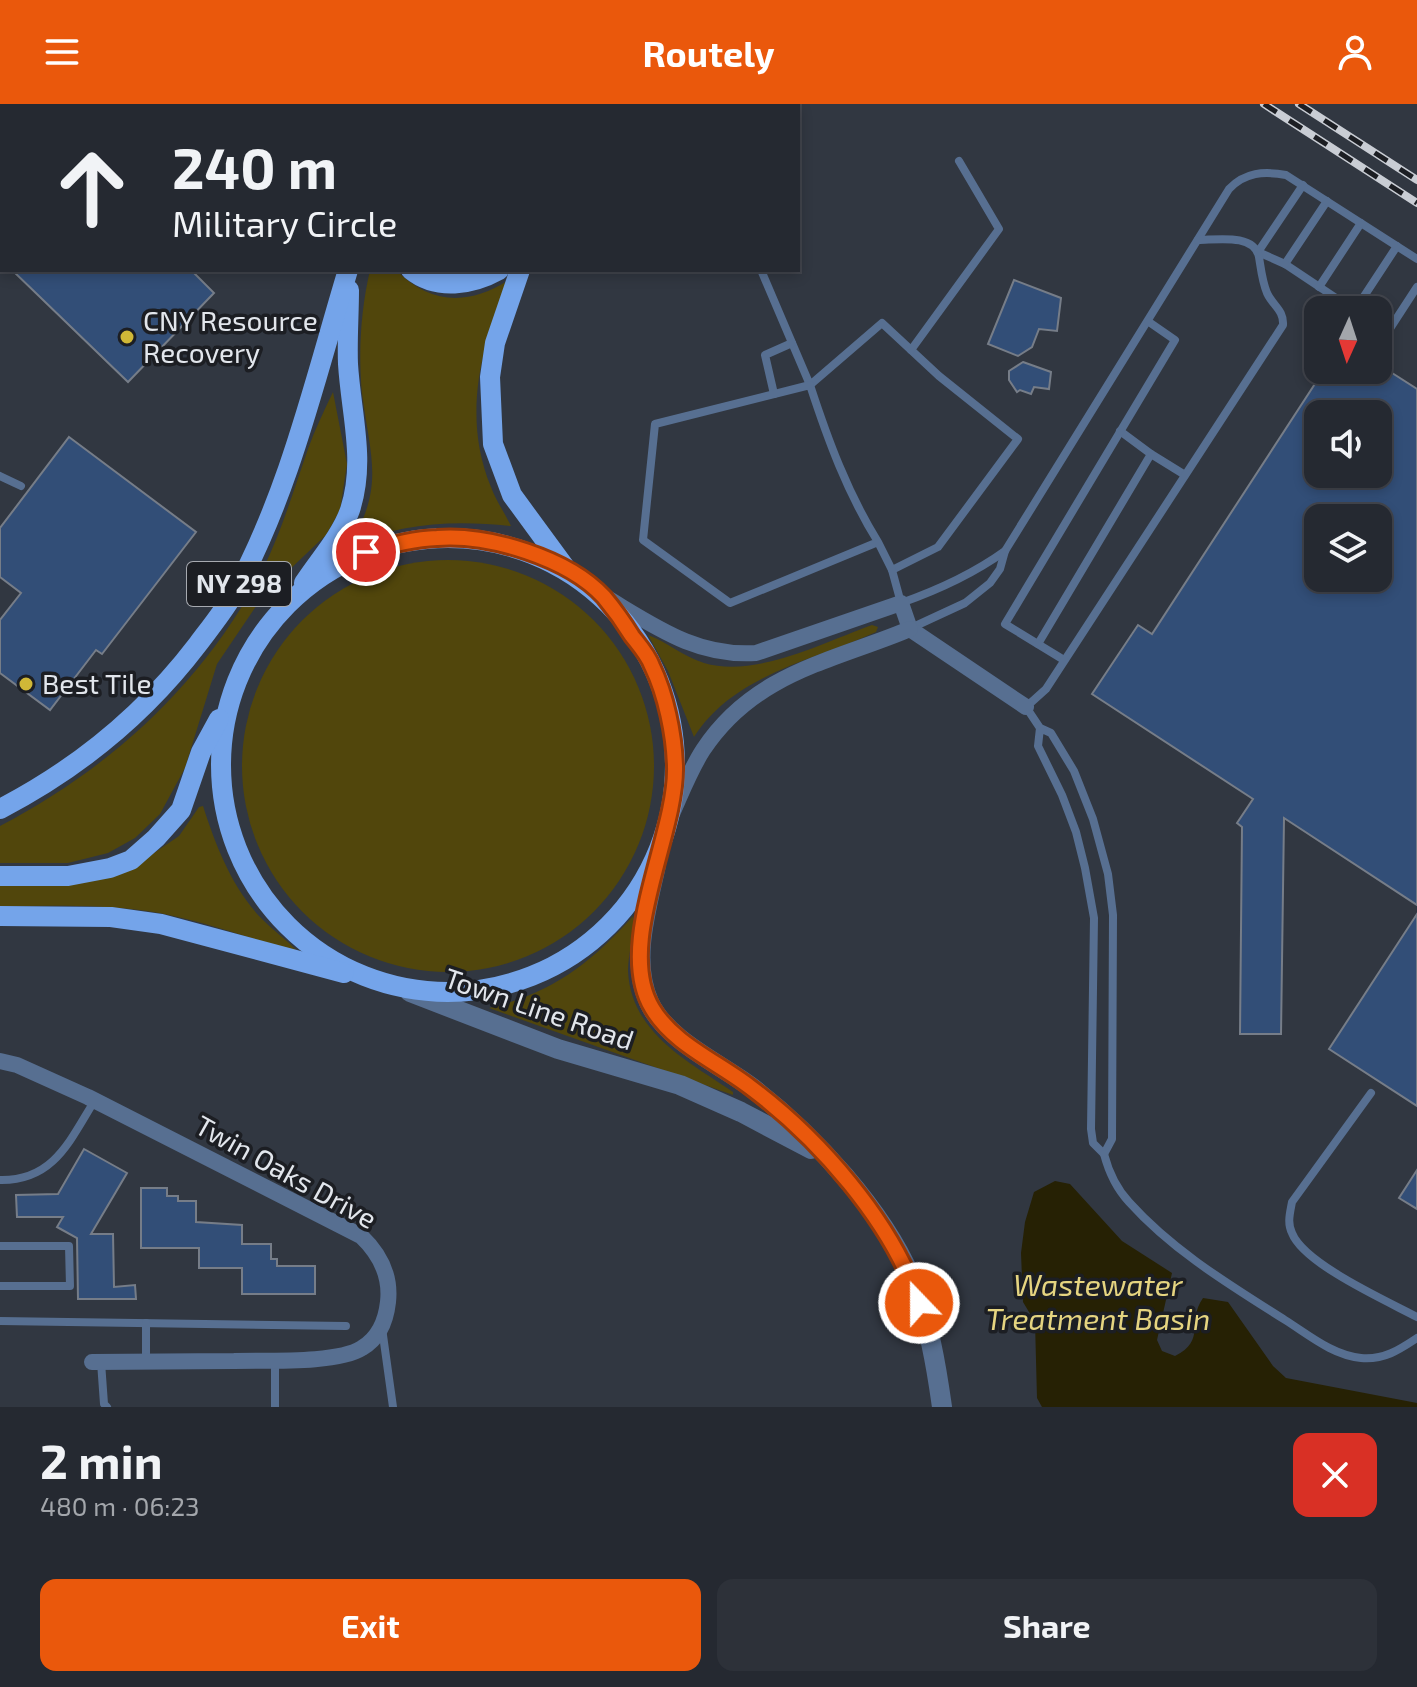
<!DOCTYPE html>
<html lang="en">
<head>
<meta charset="utf-8">
<style>
	:root { --surface:#252931; --page:#2d3139; --text:#f1f3f6; --muted:#a3a6ab; --line:#42454d; --accent:#ea580c }
	body { margin:0; font-family:"Exo 2",sans-serif; background:var(--page); color:var(--text); height:100vh; display:flex; flex-direction:column; font-size:30px; white-space:nowrap }
	* { box-sizing:border-box; margin:0 }
	p { font-size:26px; color:var(--muted) }
	.icon { flex:none; width:44px; height:44px; fill:none; stroke:currentColor; stroke-width:2; stroke-linecap:round; stroke-linejoin:round }
	.map { position:relative; height:1303px; overflow:hidden }
	.drawer { display:flex; flex-direction:column; background:var(--surface); flex:1 }
	.drawer>* { flex:none }
	.guide { position:absolute; left:0px; top:0px; width:800px; height:168px; box-shadow:0 4px 12px #0003,0 0 0 2px var(--line); background:#252931; color:var(--text); overflow:hidden }
	.needle { width:52px; rotate:183deg }
	.fabs { position:absolute; left:1304px; top:192px; display:grid; gap:16px }
	.fabs a { display:grid; place-items:center; width:88px; height:88px; border-radius:16px; background:var(--surface); box-shadow:0 4px 12px #0003,0 0 0 2px var(--line); font-size:40px }
	.pin { position:absolute; display:grid; place-items:center; width:68px; height:68px; color:#fff; margin:-34px; border:4px solid #fff; border-radius:50%; box-shadow:0 2px 8px #0007 }
	.me { position:absolute; width:88px; margin:-44px; rotate:338deg; stroke-linejoin:round; filter:drop-shadow(0 0 6px #0008) }
	.turn { display:flex; align-items:center; gap:28px; height:168px; padding:0 40px; font-size:36px }
	.turn .icon { width:104px; height:104px; stroke-width:2.5 }
	.turn b { display:block; font-size:56px; line-height:68px }
	.round { display:grid; place-items:center; flex:none; width:84px; height:84px; border-radius:16px; background:var(--page) }
	.headline { display:flex; align-items:center; justify-content:space-between; height:136px; padding:0 40px }
	h1 { font-size:48px; font-weight:700; line-height:60px }
	.button { display:flex; gap:16px; margin-top:auto; padding:16px 40px }
	.button a { flex:1; height:92px; border-radius:16px; background:var(--accent); color:#fff; font-size:32px; font-weight:700; line-height:92px; text-align:center }
	.button a+a { background:var(--page); color:var(--text) }
	header { display:flex; justify-content:space-between; align-items:center; height:104px; padding:0 40px; background:var(--accent); color:#fff; font-size:36px; font-weight:700 }
	.map>svg:first-child { display:block }
	.green { fill:#51460c }
	.water { fill:#262104 }
	.building { fill:#324e77; stroke:#767d88; stroke-width:2; fill-rule:evenodd }
	.lines { fill:none; stroke-linecap:round; stroke-linejoin:round }
	.service { stroke:#576f91; stroke-width:8 }
	.minor { stroke:#576f91; stroke-width:16 }
	.tertiary { stroke:#576f91; stroke-width:20 }
	.primary { stroke:#74a4ea; stroke-width:20 }
	.rail-casing { stroke:#c9cdd4; stroke-width:8 }
	.rail { stroke:#1c1e23; stroke-width:5; stroke-dasharray:15; stroke-linecap:butt }
	.route-casing { stroke:#983908; stroke-width:20 }
	.route { stroke:#ea580c; stroke-width:14 }
	.poi-dot { fill:#d0b837; stroke:#1c1e23; stroke-width:3 }
	.labels { text-anchor:middle; stroke-width:7; stroke-linejoin:round; paint-order:stroke }
	.shield { fill:#1c1e23; stroke:#a7aab0; stroke-width:2 }
	.shield-label { font-size:26px; font-weight:bold; fill:#e2e6ec }
	.poi-label { font-size:28px; fill:#e2e6ec; stroke:#1c1e23; text-anchor:start }
	.street-label { font-size:28px; fill:#e2e6ec; stroke:#1c1e23 }
	.water-label { font-size:30px; font-style:italic; fill:#e5d480; stroke:#1c1e23 }
</style>
</head>
<body>
<header><svg class="icon" aria-label="menu" viewBox="0 0 24 24"><path d="M4 6h16M4 12h16M4 18h16"/></svg>Routely<svg class="icon" aria-label="person" viewBox="0 0 24 24"><circle cx="12" cy="8" r="4"/><path d="M4 21q1-7 8-7t8 7"/></svg></header>
<div class="map">
<svg width="1417" height="1303" viewBox="0 0 1417 1303">
	<rect width="100%" height="100%" fill="#313741"/>
	<!-- green -->
	<g class="green">
		<path d="M370,166H396C429,200 468,202 507,177C481,245 462,312 491,383C496,397 505,409 511,422C455,416 400,418 348,443C386,383 370,353 362,289C358,248 361,205 370,166Z"/>
		<path d="M333,288L347,360L340,406L326,431L265,489L217,560L185,664L160,710L135,734L108,749L68,759H0V722C111,664 205,578 263,465C282,426 294,385 308,345C315,325 324,307 333,288Z"/>
		<circle cx="448" cy="662" r="206"/>
		<path d="M872,521L878,523L876,528C813,557 734,570 694,633L668,567L648,531C666,537 682,552 704,559C756,574 822,539 872,521Z"/>
		<path d="M203,702C216,742 231,781 259,812C272,826 289,837 300,850C250,834 199,815 147,807C98,800 49,802 0,802V780L132,764L179,732L199,703Z"/>
		<path d="M633,812C635,829 628,849 628,867C631,929 688,957 733,988V991L489,904C552,889 590,860 633,812Z"/>
	</g>
	<!-- water -->
	<path class="water" d="M1055,1077L1070,1080L1122,1137L1172,1169L1157,1236L1162,1247L1175,1252C1207,1236 1186,1218 1203,1194L1228,1198L1273,1262L1286,1274L1417,1299V1303H1042L1037,1294L1035,1218L1023,1198L1021,1149L1025,1118L1034,1088Z"/>
	<!-- building -->
	<g class="building">
		<polygon points="12,166 191,166 214,189 128,278"/>
		<polygon points="1014,176 1061,194 1057,227 1039,225 1032,243 1018,252 988,240"/>
		<polygon points="1023,258 1051,268 1049,285 1034,283 1031,290 1020,286 1017,288 1009,276 1009,267"/>
		<path d="M1378,260L1417,285V801L1284,714L1281,930H1240L1242,723L1237,719L1253,695L1092,590L1138,521L1152,530L1324,266H1378ZM1318,310H1378V370H1318ZM1318,414H1378V474H1318Z"/>
		<polygon points="69,333 196,428 102,550 96,546 50,606 0,569 0,516 21,489 0,473 0,424"/>
		<polygon points="1417,810 1417,1002 1329,945"/>
		<polygon points="84,1045 127,1069 91,1130 113,1130 114,1183 135,1181 136,1195 78,1195 77,1134 57,1123 63,1113 17,1113 16,1091 58,1090"/>
		<polygon points="1417,1066 1417,1105 1399,1094"/>
		<polygon points="141,1084 167,1084 167,1092 178,1092 178,1097 196,1097 196,1118 242,1121 242,1140 271,1140 271,1155 277,1155 277,1162 315,1162 315,1190 242,1190 242,1164 199,1164 199,1144 141,1144"/>
	</g>
	<g class="lines">
		<!-- service -->
		<g class="service">
			<polyline points="741,2 741,0"/>
			<polyline points="1327,97 1285,160 1354,206"/>
			<polyline points="1285,160 1258,148 1303,81"/>
			<polyline points="761,166 810,281 882,219 939,272 1018,335 938,443 892,466"/>
			<polyline points="1319,183 1361,119"/>
			<polyline points="1355,206 1397,142"/>
			<polyline points="1378,222 1389,226 1417,183"/>
			<polyline points="911,246 999,125 959,57"/>
			<polyline points="774,290 765,251 792,239"/>
			<polyline points="1151,350 1185,371"/>
			<polyline points="0,372 21,382"/>
			<path d="M878,438C847,388 828,336 810,281L655,320L643,436L730,499L878,438L892,466L901,499C938,486 973,470 1005,447"/>
			<path d="M911,524L965,499L990,479L1000,465L1005,447L1229,85C1245,68 1264,67 1286,71L1417,155"/>
			<polyline points="1038,540 1151,350 1120,327"/>
			<polyline points="1064,556 1005,520 1175,236 1149,218"/>
			<path d="M1040,624L1038,642L1062,691L1076,728L1085,764L1094,814L1091,1025L1093,1039L1104,1050L1112,1035L1113,811L1108,770L1093,715L1074,667L1051,629L1040,624L1026,603L1046,585L1283,221C1284,206 1273,202 1267,189C1262,177 1261,165 1259,153C1254,129 1216,136 1198,136"/>
			<path d="M1371,989L1292,1098C1290,1109 1287,1119 1292,1129C1304,1160 1387,1197 1417,1213"/>
			<path d="M1104,1050C1109,1069 1116,1084 1129,1098C1173,1147 1230,1181 1285,1216C1309,1231 1332,1251 1361,1254C1384,1256 1399,1246 1417,1234"/>
			<path d="M0,1076C54,1077 70,1036 95,996"/>
			<polyline points="0,1142 69,1142 70,1182 0,1182"/>
			<polyline points="0,1217 346,1222"/>
			<polyline points="382,1224 393,1303"/>
			<polyline points="275,1256 275,1303"/>
			<polyline points="146,1257 146,1219"/>
			<polyline points="101,1258 104,1300 107,1303"/>
		</g>
		<!-- minor -->
		<g class="minor">
			<path d="M602,491C653,521 695,553 756,549L901,499L910,525L1026,603"/>
			<path d="M671,712C681,690 690,666 703,646C754,569 830,558 910,525"/>
			<path d="M0,957L17,961L88,993L361,1132C380,1150 391,1171 388,1198C386,1216 379,1234 362,1244C337,1260 265,1256 234,1257C187,1257 139,1258 92,1258"/>
		</g>
		<!-- tertiary -->
		<g class="tertiary">
			<path d="M656,761C647,804 630,856 649,898C666,936 719,959 751,983C811,1029 885,1108 913,1179C929,1219 936,1260 942,1303"/>
			<polyline points="410,888 558,945 680,981 741,1008 811,1045"/>
		</g>
		<!-- primary -->
		<g class="primary">
			<polyline points="435,2 437,0"/>
			<polyline points="579,2 580,0"/>
			<path d="M411,166C437,187 472,181 499,166"/>
			<polyline points="520,166 495,239 490,273 493,340 512,391 564,462"/>
			<circle cx="448" cy="661" r="227"/>
			<path d="M304,479C319,456 341,432 350,406C366,357 351,310 348,260C347,236 349,210 349,186"/>
			<path d="M0,705C79,664 144,611 198,540C210,524 223,508 233,491C289,390 315,275 348,166"/>
			<polyline points="0,772 68,772 110,764 131,756 156,734 181,706 201,648 219,615"/>
			<polyline points="0,812 111,813 161,820 344,869"/>
		</g>
		<defs>
			<g id="rail">
				<polyline points="1264,0 1417,99"/>
				<polyline points="1299,0 1417,76"/>
			</g>
		</defs>
		<!-- rail casing -->
		<use href="#rail" class="rail-casing"/>
		<!-- rail -->
		<use href="#rail" class="rail"/>
	</g>
	<g class="lines">
		<defs>
			<path id="route" d="M366,448C389,441 413,435 437,434C489,430 568,454 604,493C614,505 624,519 632,532C639,541 648,551 652,562C666,591 674,630 675,662C677,731 614,840 652,904C673,940 718,958 750,983C818,1034 892,1117 919,1199"/>
		</defs>
		<!-- route casing -->
		<use href="#route" class="route-casing"/>
		<!-- route -->
		<use href="#route" class="route"/>
	</g>
	<!-- markers -->
	<g class="poi-dot">
		<circle cx="127" cy="233" r="8"/>
		<circle cx="26" cy="580" r="8"/>
	</g>
	<g class="labels">
		<!-- shield labels -->
		<rect class="shield" x="187" y="458" width="104" height="44" rx="6"/>
		<g class="shield-label">
			<text x="239" y="489">NY 298</text>
		</g>
		<!-- poi labels -->
		<g class="poi-label">
			<text x="143" y="227">CNY Resource<tspan x="143" dy="32">Recovery</tspan></text>
			<text x="42" y="590">Best Tile</text>
		</g>
		<!-- street labels -->
		<g class="street-label">
			<text transform="translate(539 905) rotate(19)" y="10">Town Line Road</text>
			<text transform="translate(286 1068) rotate(29)" y="10">Twin Oaks Drive</text>
		</g>
		<!-- water labels -->
		<g class="water-label">
			<text x="1098" y="1192">Wastewater<tspan x="1098" dy="34">Treatment Basin</tspan></text>
		</g>
	</g>
</svg>
<div class="fabs">
<a><svg class="needle" viewBox="-14 -14 28 28"><path d="M0-13l5 13h-10z" fill="#e53935"/><path d="M0 13l5-13h-10z" fill="#a3a6ab"/></svg></a>
<a><svg class="icon" aria-label="sound" viewBox="0 0 24 24"><path d="M4 9h4l5-4v14l-5-4H4zM17 9q2 3 0 6"/></svg></a>
<a><svg class="icon" aria-label="layers" viewBox="0 0 24 24"><path d="M12 4l9 5-9 5-9-5zM3 14l9 5 9-5"/></svg></a>
</div>
<div class="pin" style="left:366px;top:448px;background:#d93025"><svg class="icon" aria-label="arrive" viewBox="0 0 24 24"><path d="M6 21V4h12l-3 4 3 4H6"/></svg></div>
<svg class="me" style="left:919px;top:1199px" viewBox="-20 -20 40 40"><circle r="17" fill="#ea580c" stroke="#fff" stroke-width="3"/><path d="M0-11L8 9 0 5-8 9z" fill="#fff"/></svg>
<div class="guide">
<div class="turn"><svg class="icon" aria-label="ahead" viewBox="0 0 24 24"><path d="M12 20V5M6 11l6-6 6 6"/></svg><div><b>240 m</b>Military Circle</div></div>
</div>
</div>
<section class="drawer">
<div class="headline"><div><h1>2 min</h1><p>480 m · 06:23</p></div><a class="round" style="background:#d93025;color:#fff"><svg class="icon" aria-label="close" viewBox="0 0 24 24"><path d="M6 6l12 12M18 6L6 18"/></svg></a></div>
<div class="button"><a>Exit</a><a>Share</a></div>
</section>
</body>
</html>
